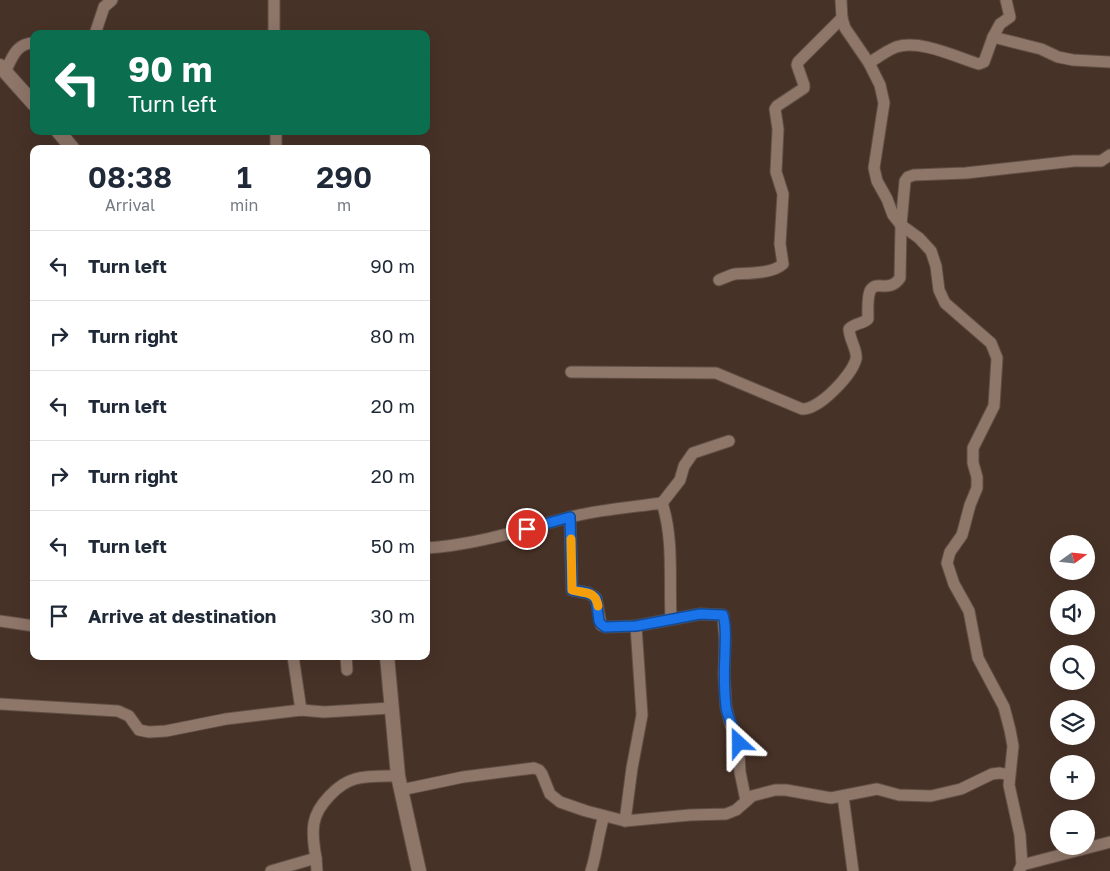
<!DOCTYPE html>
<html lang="en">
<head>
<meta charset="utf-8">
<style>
	:root { --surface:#fff; --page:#f2f2f3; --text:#1f2937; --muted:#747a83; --line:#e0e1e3 }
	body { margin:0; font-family:"Golos Text",sans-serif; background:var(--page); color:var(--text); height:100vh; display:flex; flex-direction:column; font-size:19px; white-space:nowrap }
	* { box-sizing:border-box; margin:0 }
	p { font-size:16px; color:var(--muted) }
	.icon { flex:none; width:28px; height:28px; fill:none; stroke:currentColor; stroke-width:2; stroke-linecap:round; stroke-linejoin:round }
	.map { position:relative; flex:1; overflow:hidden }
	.sheet { position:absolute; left:30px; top:145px; width:400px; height:515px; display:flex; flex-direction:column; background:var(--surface); border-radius:10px; box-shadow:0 5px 20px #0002 }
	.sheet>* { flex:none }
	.top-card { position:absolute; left:30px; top:30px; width:400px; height:105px; border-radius:10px; box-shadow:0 5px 20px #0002; background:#0b6e4f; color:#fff; overflow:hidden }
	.needle { width:32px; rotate:75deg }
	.fabs { position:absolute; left:1050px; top:535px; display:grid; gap:10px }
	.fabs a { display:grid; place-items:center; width:45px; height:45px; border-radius:50%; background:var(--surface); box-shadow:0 5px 20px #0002; font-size:25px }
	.pin { position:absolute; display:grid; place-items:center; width:42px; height:42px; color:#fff; margin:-21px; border:2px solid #fff; border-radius:50%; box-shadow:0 1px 5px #0007 }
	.me { position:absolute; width:55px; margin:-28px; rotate:336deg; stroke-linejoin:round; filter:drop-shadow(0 0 4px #0008) }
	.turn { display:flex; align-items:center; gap:18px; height:105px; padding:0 15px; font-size:22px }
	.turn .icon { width:65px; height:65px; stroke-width:2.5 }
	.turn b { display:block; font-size:35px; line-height:42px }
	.eta { display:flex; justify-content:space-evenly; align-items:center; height:85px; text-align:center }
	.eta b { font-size:30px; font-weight:600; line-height:35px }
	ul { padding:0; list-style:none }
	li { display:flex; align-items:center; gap:15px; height:70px; padding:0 15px; border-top:1px solid var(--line) }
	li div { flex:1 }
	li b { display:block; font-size:19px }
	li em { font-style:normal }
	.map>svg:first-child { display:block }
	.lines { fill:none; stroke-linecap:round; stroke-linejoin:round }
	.minor-casing { stroke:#604f45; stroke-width:13 }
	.tertiary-casing { stroke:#604f45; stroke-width:16 }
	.minor { stroke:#8e7669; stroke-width:11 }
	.tertiary { stroke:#8e7669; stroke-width:14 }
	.route-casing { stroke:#114b97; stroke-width:12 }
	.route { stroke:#1a73e8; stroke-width:9 }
	.slow { stroke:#f59e0b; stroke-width:9 }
</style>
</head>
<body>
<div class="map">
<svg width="1110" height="871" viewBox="0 0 1110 871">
	<rect width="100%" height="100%" fill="#473227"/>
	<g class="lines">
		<defs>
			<g id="minor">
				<polyline points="274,0 274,34"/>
				<polyline points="841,0 842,18 845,28 869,63 880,85 884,103 874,168 877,181 887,199 893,215 901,225 919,238 931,251 936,266 939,290 945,303 991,343 997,358 994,406 973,448 973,463 977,477 977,488 970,505 962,535 950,552 947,563 954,584 969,611 978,658 1004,707 1010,730 1013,746 1009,785 1020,835 1022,865 1019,871"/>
				<polyline points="95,34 104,7 112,0"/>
				<polyline points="993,37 1000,24 1010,17 1006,0"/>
				<path d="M869,63C877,58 886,51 896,47C920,39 956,57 979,64L984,62L993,37L1041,49L1058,57L1073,60L1110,62"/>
				<path d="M5,72C12,58 16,43 34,43"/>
				<polyline points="276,131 276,149"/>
				<path d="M719,280C724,278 730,275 735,274C749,273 772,274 783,264L780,244L783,194L776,172L778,129L775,109L777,106L804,88V85L797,65L798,62L842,18"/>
				<path d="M571,372L716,373L802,409C819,410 852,375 856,359C858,351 849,339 849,329C854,323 863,324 868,319C868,311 867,299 870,291C876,279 889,294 900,278L901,225L905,181L908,177L914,175L966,173L1074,161H1101L1110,155"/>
				<polyline points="662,503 680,480 684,466 693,453 729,441"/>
				<polyline points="570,517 572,590 588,593 596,598 601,625 605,627 636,626 700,614 723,615 725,641 724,675 726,707 731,726 738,737 740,772 746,801"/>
				<path d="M426,548C478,545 526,528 575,516C604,509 633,507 662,503C674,539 669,581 671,619"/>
				<polyline points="0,621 34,626"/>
				<polyline points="293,656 301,710"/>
				<polyline points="346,656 347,670"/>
				<polyline points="0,704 118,711 129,716 139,730 149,732 166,731 226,719 301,710 324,712 391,708"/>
				<polyline points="401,790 463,777 534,768 539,770 542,774 550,794 560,802 586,811 625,821 690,815 726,814 736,810 752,796 775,790 786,790 831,798 877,789 899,795 931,796 961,789 992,774 1000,773 1009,775"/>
				<polyline points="843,796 853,871"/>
				<polyline points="625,821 632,768 642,715 636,626"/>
				<polyline points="316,858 317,871"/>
				<polyline points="1022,865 1110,842"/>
				<path d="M271,871L316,858C314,847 312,834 314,823C317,805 339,783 355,779C369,775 385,776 398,776"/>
				<path d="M591,871C597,853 598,834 604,816"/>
			</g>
			<g id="tertiary">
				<polyline points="0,66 34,104"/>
				<polyline points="58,131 73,149"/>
				<polyline points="387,656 398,776 419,871"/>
			</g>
		</defs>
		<!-- minor casing -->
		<use href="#minor" class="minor-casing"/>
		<!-- tertiary casing -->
		<use href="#tertiary" class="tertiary-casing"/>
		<!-- minor -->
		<use href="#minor" class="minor"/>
		<!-- tertiary -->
		<use href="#tertiary" class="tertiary"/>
	</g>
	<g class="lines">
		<defs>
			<path id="route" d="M527,529L570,517L572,590L588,593L596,598L599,621L601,624L605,627L636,626L700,614L723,615C727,627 725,641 725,653C724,671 724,689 726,707C728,721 736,730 739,743"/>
		</defs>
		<!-- route casing -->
		<use href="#route" class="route-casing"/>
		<!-- route -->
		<use href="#route" class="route"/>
		<!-- slow -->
		<path class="slow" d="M571,539L572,590C585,594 595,590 598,606"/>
	</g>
</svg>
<div class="fabs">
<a><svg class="needle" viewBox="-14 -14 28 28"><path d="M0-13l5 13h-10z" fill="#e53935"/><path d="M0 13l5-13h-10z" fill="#747a83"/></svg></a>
<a><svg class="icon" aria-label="sound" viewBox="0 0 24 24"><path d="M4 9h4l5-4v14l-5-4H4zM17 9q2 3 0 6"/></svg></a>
<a><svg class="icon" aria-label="search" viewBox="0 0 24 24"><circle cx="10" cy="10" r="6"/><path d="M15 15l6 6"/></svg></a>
<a><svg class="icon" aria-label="layers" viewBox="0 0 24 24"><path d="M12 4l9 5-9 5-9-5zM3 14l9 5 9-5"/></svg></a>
<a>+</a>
<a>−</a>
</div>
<div class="pin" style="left:527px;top:529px;background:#d93025"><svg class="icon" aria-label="arrive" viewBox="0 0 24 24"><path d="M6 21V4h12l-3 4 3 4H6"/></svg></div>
<svg class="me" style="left:739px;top:743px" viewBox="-20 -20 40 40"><path d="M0-17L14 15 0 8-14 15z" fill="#1a73e8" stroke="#fff" stroke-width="4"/></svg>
<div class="top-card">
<div class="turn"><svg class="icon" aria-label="left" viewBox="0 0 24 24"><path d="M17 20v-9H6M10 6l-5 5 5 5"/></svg><div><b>90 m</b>Turn left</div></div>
</div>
<section class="sheet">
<div class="eta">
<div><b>08:38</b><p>Arrival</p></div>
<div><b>1</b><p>min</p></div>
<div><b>290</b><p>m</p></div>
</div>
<ul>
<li><svg class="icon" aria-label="left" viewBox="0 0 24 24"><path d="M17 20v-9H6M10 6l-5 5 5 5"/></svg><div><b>Turn left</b></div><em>90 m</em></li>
<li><svg class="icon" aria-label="right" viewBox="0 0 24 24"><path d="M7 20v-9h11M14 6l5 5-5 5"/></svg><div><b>Turn right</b></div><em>80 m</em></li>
<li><svg class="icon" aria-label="left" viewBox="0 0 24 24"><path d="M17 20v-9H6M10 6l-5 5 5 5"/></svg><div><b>Turn left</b></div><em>20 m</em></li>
<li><svg class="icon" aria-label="right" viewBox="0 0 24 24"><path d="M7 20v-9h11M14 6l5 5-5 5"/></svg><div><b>Turn right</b></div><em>20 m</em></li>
<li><svg class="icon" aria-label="left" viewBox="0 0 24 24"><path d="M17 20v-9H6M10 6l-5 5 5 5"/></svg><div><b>Turn left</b></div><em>50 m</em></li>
<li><svg class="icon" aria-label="arrive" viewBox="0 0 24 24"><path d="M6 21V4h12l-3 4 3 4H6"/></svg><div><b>Arrive at destination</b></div><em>30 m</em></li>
</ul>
</section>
</div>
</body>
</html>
